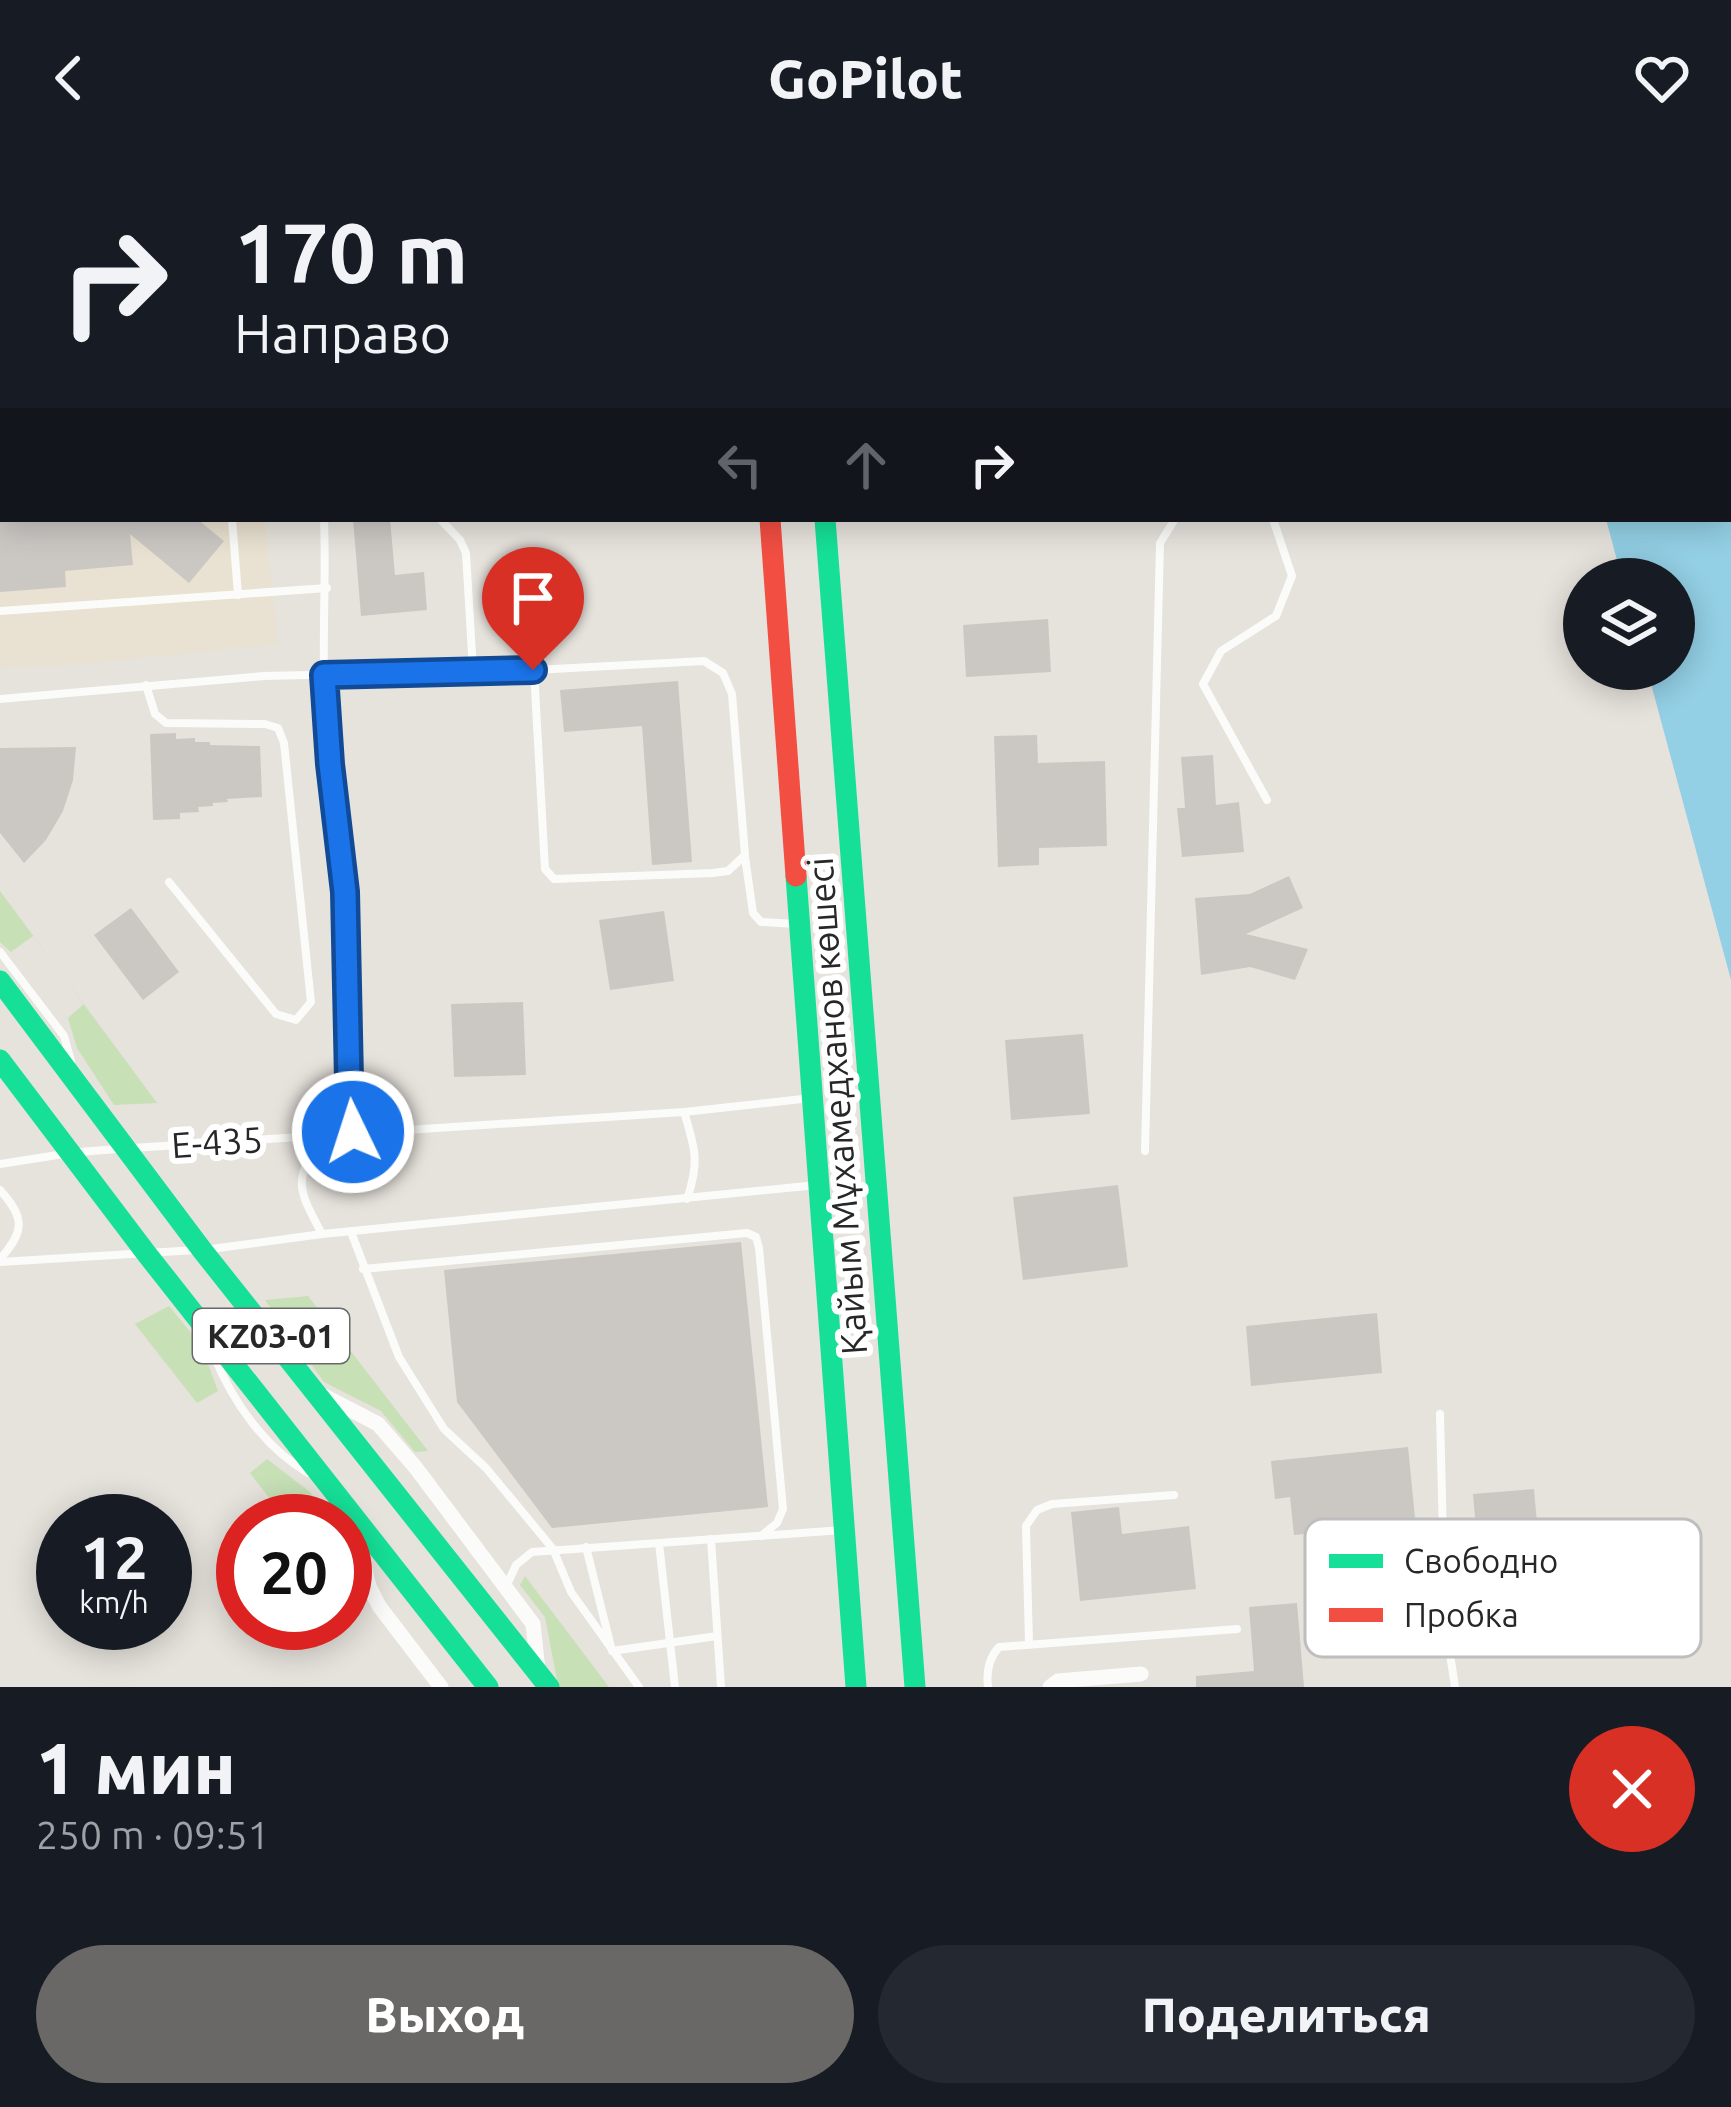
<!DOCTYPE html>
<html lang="ru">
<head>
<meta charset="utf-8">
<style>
	:root { --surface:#171b24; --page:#242831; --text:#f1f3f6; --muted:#9ea1a6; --accent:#6a6866 }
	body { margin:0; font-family:Ubuntu,sans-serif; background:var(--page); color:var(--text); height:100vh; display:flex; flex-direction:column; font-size:45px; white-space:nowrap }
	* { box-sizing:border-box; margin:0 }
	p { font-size:39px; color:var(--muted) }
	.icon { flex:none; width:66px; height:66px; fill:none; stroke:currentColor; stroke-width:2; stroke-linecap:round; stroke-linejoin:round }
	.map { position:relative; height:1531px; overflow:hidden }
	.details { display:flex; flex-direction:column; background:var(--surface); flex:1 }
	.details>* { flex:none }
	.top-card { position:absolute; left:0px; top:0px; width:1731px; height:366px; box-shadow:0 6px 30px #0003; background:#171b24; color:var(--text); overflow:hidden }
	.tools { position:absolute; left:1563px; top:402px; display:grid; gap:24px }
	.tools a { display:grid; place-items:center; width:132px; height:132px; border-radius:50%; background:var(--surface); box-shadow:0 6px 30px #0003; font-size:60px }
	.speed { position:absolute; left:36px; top:1338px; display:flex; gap:24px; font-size:60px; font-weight:700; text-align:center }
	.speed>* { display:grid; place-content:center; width:156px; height:156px; border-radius:50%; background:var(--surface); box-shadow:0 6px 30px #0003; line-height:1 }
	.speed small { font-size:30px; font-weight:400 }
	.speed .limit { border:18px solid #d22; background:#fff; color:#111 }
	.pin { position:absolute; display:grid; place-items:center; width:102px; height:102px; color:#fff; margin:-123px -51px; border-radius:50% 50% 50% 0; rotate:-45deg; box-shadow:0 0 12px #0007 }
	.pin .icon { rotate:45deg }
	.me { position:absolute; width:132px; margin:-66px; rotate:356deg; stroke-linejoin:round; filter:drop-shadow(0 0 9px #0008) }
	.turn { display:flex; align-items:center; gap:42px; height:252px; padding:0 36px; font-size:54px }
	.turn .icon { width:156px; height:156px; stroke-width:2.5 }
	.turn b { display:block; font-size:84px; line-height:102px }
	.lanes { display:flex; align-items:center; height:114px; padding:0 36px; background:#0003; justify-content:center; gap:60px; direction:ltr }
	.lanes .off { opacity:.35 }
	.round { display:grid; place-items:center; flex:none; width:126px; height:126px; border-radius:63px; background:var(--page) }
	.summary { display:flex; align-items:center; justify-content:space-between; height:204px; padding:0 36px }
	h1 { font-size:72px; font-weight:800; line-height:90px }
	.primary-button { display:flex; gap:24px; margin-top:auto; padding:24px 36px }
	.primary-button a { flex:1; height:138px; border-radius:72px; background:var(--accent); color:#fff; font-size:48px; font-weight:800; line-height:138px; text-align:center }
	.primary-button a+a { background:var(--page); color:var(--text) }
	header { display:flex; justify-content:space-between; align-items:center; height:156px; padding:0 36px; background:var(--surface); font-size:54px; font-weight:800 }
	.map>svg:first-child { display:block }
	.education { fill:#e9e1d1 }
	.green { fill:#c7e0b6 }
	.water { fill:#93cfe5 }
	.building { fill:#cbc8c4 }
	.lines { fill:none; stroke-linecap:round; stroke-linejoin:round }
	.lane { stroke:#fbfbfa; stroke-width:8 }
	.street { stroke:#fbfbfa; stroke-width:15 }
	.fast { stroke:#16e098; stroke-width:21 }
	.jam { stroke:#f24e42; stroke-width:21 }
	.route-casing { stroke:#114b97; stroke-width:30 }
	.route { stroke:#1a73e8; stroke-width:21 }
	.labels { text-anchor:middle; stroke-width:12; stroke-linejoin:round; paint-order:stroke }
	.shield { fill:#fff; stroke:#686868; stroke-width:3 }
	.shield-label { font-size:33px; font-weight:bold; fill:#272727 }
	.street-label { font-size:36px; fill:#272727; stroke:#fff }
	.key { fill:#fff; stroke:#bebebe; stroke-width:3 }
	.key-label { font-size:33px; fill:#272727 }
</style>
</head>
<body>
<header><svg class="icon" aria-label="back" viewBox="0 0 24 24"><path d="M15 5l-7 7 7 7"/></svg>GoPilot<svg class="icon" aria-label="heart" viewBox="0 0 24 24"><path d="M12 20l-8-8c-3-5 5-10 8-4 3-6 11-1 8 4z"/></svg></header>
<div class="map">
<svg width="1731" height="1531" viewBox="0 0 1731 1531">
	<rect width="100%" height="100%" fill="#e6e2dc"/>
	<!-- education -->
	<polygon class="education" points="3,110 3,363 265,363 278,488 71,509 0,511 0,111"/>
	<!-- green -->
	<g class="green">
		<polygon points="0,735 157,947 114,949 77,892 68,862 84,848 33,780 11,796 0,786"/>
		<polygon points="308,1140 428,1295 415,1296 381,1255 324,1226 265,1144"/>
		<polygon points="169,1150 201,1189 218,1235 197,1247 135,1168"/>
		<polygon points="267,1303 310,1336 331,1365 287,1365 250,1317"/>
		<polygon points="525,1420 609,1531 559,1531 558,1529 545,1461 520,1429"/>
	</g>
	<!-- water -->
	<polygon class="water" points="1665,0 1731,0 1731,824 1647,513 1674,513 1674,423 1622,423 1606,363 1728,363 1728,3 1661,3"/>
	<!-- building -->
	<g class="building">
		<polygon points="0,363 197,363 224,385 189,427 130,378 133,409 65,415 66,431 0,436"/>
		<polygon points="353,363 390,363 395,419 424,416 427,454 361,460"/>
		<polygon points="1048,463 1051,516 966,521 963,469"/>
		<polygon points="678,525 692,706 652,709 642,570 564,576 560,534"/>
		<polygon points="176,577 176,583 195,582 195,586 210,586 210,589 260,590 262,641 227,643 228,646 213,647 213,650 198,651 199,656 180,657 180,663 153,664 150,578"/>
		<polygon points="1037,579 1038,607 1105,605 1107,690 1039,692 1039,709 998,711 994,580"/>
		<polygon points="76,591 73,624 63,655 46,684 24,707 0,677 0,592"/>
		<polygon points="1213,599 1216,649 1239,646 1244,696 1182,701 1177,652 1185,652 1181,601"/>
		<polygon points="1289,720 1303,752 1246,778 1308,793 1295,824 1250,811 1201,819 1195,742 1250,738"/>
		<polygon points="131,752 179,816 143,844 94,779"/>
		<polygon points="664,755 674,825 610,834 599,764"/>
		<polygon points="523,846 526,919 454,921 451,848"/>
		<polygon points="1083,878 1090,958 1011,964 1005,884"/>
		<polygon points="1118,1029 1128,1111 1023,1124 1013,1041"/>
		<polygon points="741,1086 768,1351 552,1372 457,1246 444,1114"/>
		<polygon points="1377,1157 1382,1217 1251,1230 1246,1170"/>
		<polygon points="1408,1291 1418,1392 1379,1396 1377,1371 1294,1379 1290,1341 1275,1343 1271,1305"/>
		<polygon points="1534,1333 1539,1390 1478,1395 1473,1338"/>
		<polygon points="1119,1351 1122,1378 1189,1370 1196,1433 1080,1445 1071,1356"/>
		<polygon points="1297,1447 1304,1531 1196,1531 1196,1520 1254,1515 1249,1451"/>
	</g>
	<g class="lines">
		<!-- lane -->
		<g class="lane">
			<polyline points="1091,0 1092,3"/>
			<polyline points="0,251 3,254"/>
			<polyline points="232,363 238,439"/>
			<path d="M324,363C326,415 323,467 324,519C325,592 340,664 345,738C351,817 347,896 353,976"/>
			<polyline points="440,363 460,384 466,397 473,515"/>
			<polyline points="0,455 327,432"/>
			<polyline points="146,529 155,558 166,567 265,568 278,572 284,587 311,846 296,864 276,858 169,726"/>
			<polyline points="0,543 264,520 534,514 704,505 723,517 732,538 745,699 728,715 713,717 554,723 545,713 534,514"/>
			<polyline points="1267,644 1203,528 1221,495 1276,460 1292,420 1273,363"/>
			<polyline points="745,701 753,757 761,766 797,768"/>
			<polyline points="0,796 64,880 71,905"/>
			<path d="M684,956C695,992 700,1006 687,1043"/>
			<polyline points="132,992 684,956 811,942"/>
			<polyline points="1145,995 1160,387 1175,363"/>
			<polyline points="79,996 117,993"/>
			<polyline points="0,1008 64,998"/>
			<path d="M0,1034C25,1062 25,1075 0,1103"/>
			<polyline points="351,1076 399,1201 444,1273 486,1312 553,1393 571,1436 639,1531"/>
			<path d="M322,1078C297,1031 292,1024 325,980"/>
			<polyline points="211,1093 322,1078 817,1029"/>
			<polyline points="0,1106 196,1094"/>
			<polyline points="363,1113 747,1077 756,1081 759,1092 783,1353 777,1367 761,1380"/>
			<path d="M214,1200C233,1246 264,1291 308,1317"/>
			<polyline points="1440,1258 1445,1465 1455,1531"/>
			<polyline points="711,1383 721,1531"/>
			<polyline points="659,1387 675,1531"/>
			<polyline points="586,1391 612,1495 717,1480"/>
			<polyline points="506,1431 516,1409 532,1396 843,1374"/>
			<polyline points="1029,1488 1026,1370 1037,1354 1052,1348 1174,1339"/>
			<path d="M988,1531C986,1515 989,1502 999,1491L1237,1473"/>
		</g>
		<!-- street -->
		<g class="street">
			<polyline points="324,1240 378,1268 416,1312 533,1468 538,1514"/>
			<polyline points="353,1366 369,1430 379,1450 441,1531"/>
			<polyline points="1050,1531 1058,1525 1141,1518"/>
		</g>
		<!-- fast -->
		<g class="fast">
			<polyline points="743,0 744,3"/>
			<polyline points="797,0 798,3"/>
			<polyline points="825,363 915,1531"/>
			<polyline points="796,720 856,1531"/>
			<polyline points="0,825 202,1094 549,1531"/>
			<polyline points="0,904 146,1097 488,1531"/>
		</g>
		<!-- jam -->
		<polyline class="jam" points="770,363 796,720"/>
	</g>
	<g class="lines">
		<defs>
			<polyline id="route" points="353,976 349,924 345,736 330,608 324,519 533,514"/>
		</defs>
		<!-- route casing -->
		<use href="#route" class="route-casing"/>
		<!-- route -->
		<use href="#route" class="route"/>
	</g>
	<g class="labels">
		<!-- shield labels -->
		<rect class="shield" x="193" y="1153" width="156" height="54" rx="9"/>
		<g class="shield-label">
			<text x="271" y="1192">KZ03-01</text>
		</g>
		<!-- street labels -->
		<g class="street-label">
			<text transform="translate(837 950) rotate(-94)" y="13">Қайым Мұхамедханов көшесі</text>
			<text transform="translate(217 986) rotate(-4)" y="13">Е-435</text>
		</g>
	</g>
	<!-- legend -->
	<rect x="1305" y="1363" width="396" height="138" rx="18" class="key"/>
	<rect x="1329" y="1398" width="54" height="14" fill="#16e098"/>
	<rect x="1329" y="1452" width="54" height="14" fill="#f24e42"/>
	<g class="key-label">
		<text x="1404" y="1417">Свободно</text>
		<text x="1404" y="1471">Пробка</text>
	</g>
</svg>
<div class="tools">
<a><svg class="icon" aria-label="layers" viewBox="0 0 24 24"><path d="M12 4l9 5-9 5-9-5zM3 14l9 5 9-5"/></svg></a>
</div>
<div class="speed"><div>12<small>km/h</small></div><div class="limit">20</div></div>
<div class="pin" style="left:533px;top:514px;background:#d93025"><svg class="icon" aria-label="arrive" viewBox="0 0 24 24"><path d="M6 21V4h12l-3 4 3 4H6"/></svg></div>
<svg class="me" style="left:353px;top:976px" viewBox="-20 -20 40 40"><circle r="17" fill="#1a73e8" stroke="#fff" stroke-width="3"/><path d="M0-11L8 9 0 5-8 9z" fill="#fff"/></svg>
<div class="top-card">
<div class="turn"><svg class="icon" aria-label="right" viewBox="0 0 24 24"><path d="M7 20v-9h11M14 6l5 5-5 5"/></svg><div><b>170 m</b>Направо</div></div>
<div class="lanes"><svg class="icon off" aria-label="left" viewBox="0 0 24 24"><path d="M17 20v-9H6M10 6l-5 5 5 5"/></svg><svg class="icon off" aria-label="ahead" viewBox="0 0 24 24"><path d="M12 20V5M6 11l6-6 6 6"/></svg><svg class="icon" aria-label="right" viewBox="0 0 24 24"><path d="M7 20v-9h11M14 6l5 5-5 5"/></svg></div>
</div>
</div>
<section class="details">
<div class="summary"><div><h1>1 мин</h1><p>250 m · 09:51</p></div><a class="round" style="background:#d93025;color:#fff"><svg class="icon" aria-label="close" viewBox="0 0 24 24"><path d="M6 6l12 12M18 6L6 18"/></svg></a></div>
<div class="primary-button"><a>Выход</a><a>Поделиться</a></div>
</section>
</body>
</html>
